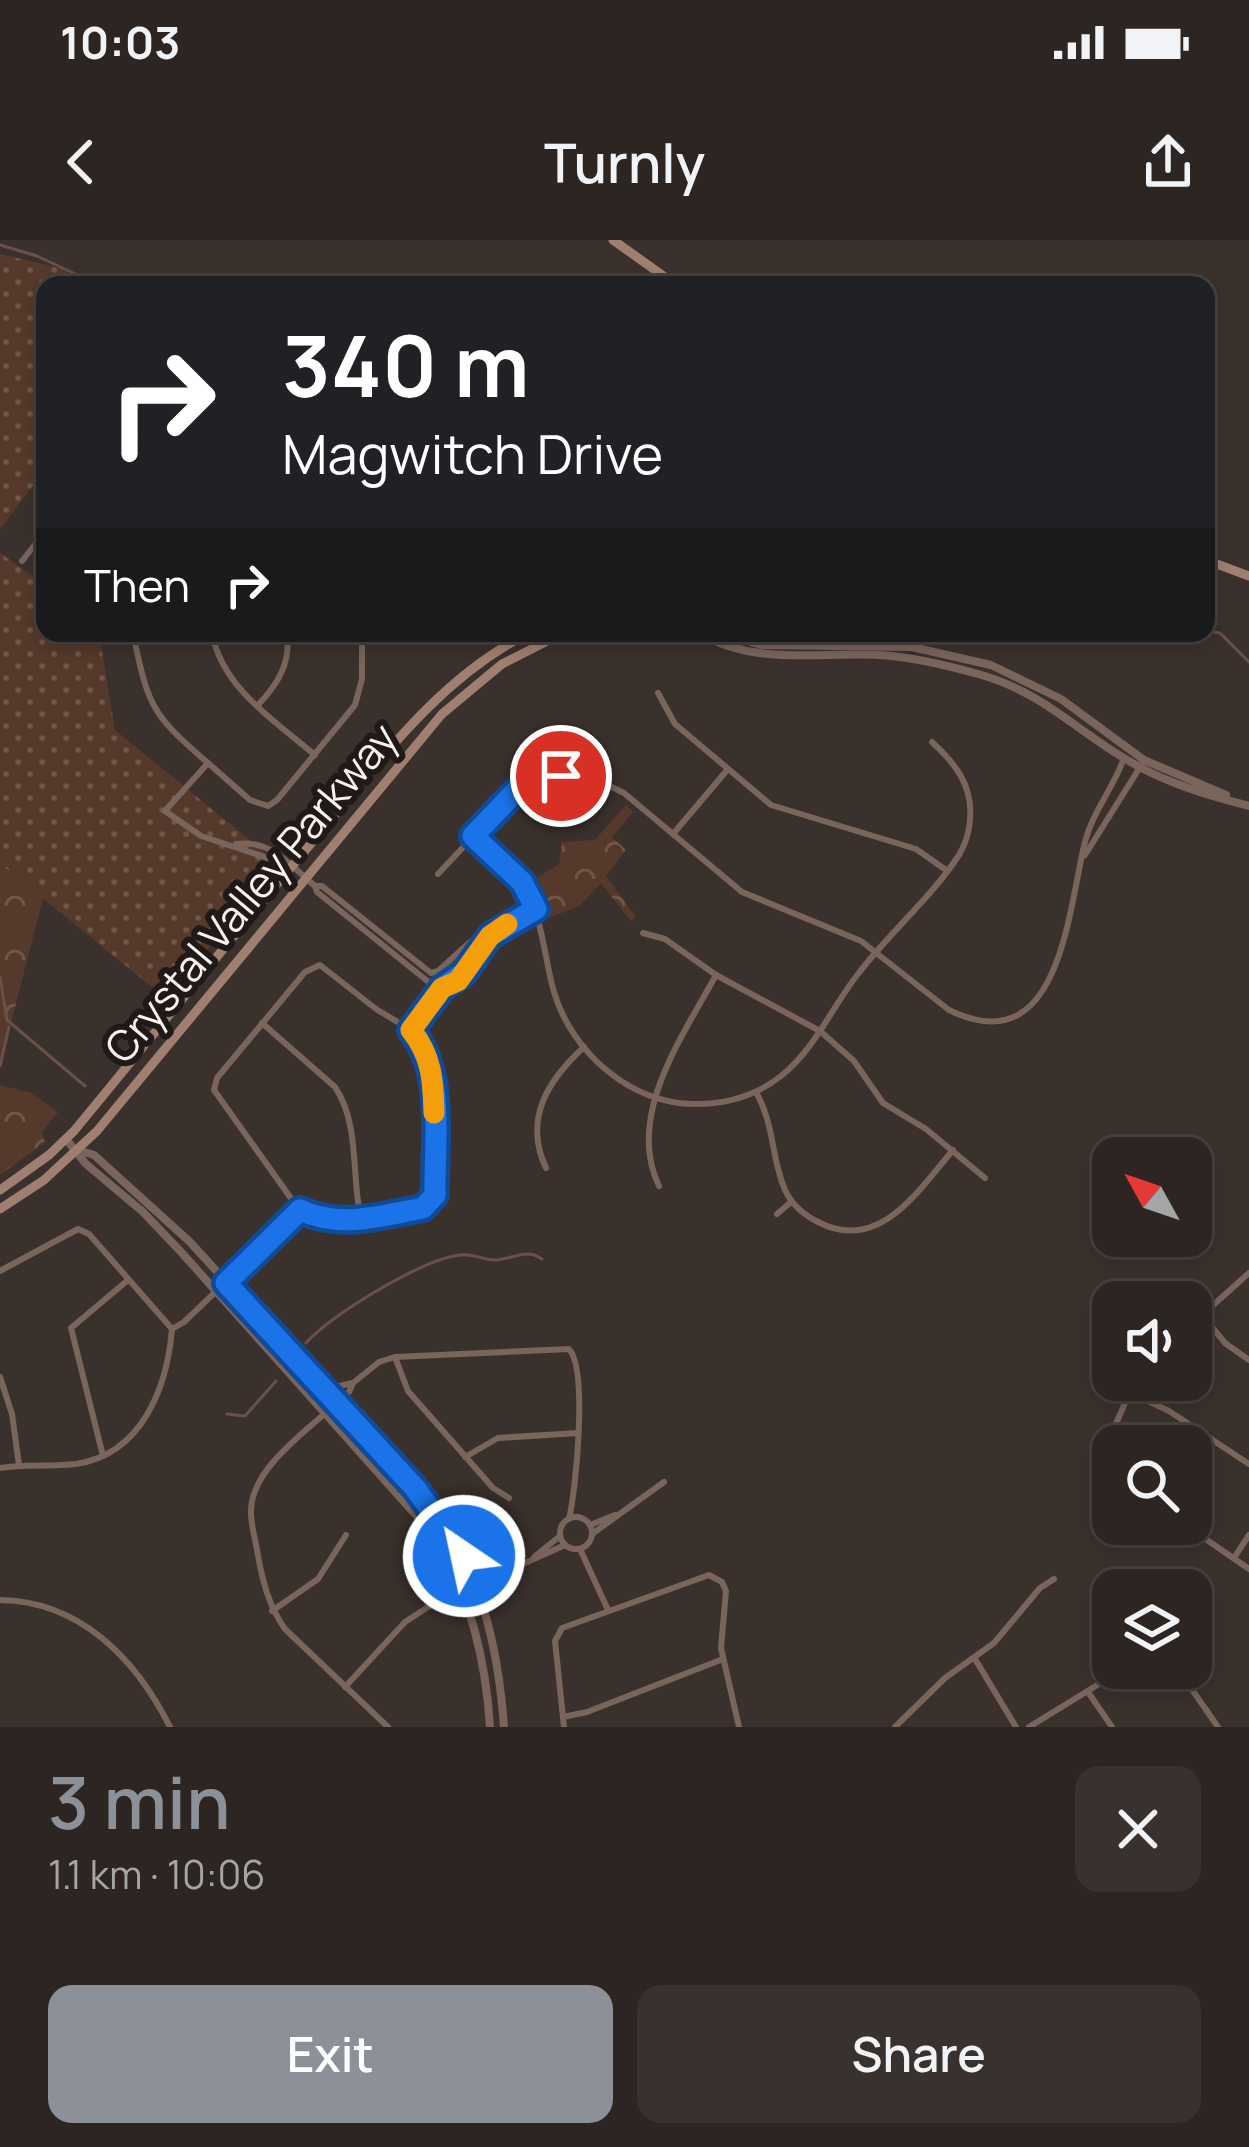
<!DOCTYPE html>
<html lang="en">
<head>
<meta charset="utf-8">
<style>
	:root { --surface:#2c2521; --page:#38312e; --text:#f1f3f6; --muted:#a6a5a5; --line:#48423f; --accent:#8c9099 }
	body { margin:0; font-family:Manrope,sans-serif; background:var(--page); color:var(--text); height:100vh; display:flex; flex-direction:column; font-size:45px; white-space:nowrap }
	* { box-sizing:border-box; margin:0 }
	p { font-size:39px; color:var(--muted) }
	.icon { flex:none; width:66px; height:66px; fill:none; stroke:currentColor; stroke-width:2; stroke-linecap:round; stroke-linejoin:round }
	.map { position:relative; height:1487px; overflow:hidden }
	.side { display:flex; flex-direction:column; background:var(--surface); flex:1 }
	.side>* { flex:none }
	.hud { position:absolute; left:36px; top:36px; width:1179px; height:366px; border-radius:24px; box-shadow:0 6px 18px #0003,0 0 0 3px var(--line); background:#202124; color:#fff; overflow:hidden }
	.needle { width:78px; rotate:310deg }
	.buttons { position:absolute; left:1092px; top:897px; display:grid; gap:24px }
	.buttons a { display:grid; place-items:center; width:120px; height:120px; border-radius:24px; background:var(--surface); box-shadow:0 6px 18px #0003,0 0 0 3px var(--line); font-size:60px }
	.pin { position:absolute; display:grid; place-items:center; width:102px; height:102px; color:#fff; margin:-51px; border:6px solid #fff; border-radius:50%; box-shadow:0 3px 12px #0007 }
	.me { position:absolute; width:132px; margin:-66px; rotate:326deg; stroke-linejoin:round; filter:drop-shadow(0 0 9px #0008) }
	.turn { display:flex; align-items:center; gap:42px; height:252px; padding:0 48px; font-size:54px }
	.turn .icon { width:156px; height:156px; stroke-width:2.5 }
	.turn b { display:block; font-size:84px; line-height:102px }
	.then { display:flex; align-items:center; height:114px; padding:0 48px; background:#0003; gap:24px; font-size:45px }
	.round { display:grid; place-items:center; flex:none; width:126px; height:126px; border-radius:24px; background:var(--page) }
	.head { display:flex; align-items:center; justify-content:space-between; height:204px; padding:0 48px }
	h1 { font-size:72px; font-weight:600; line-height:90px; color:var(--accent) }
	.action { display:flex; gap:24px; margin-top:auto; padding:24px 48px }
	.action a { flex:1; height:138px; border-radius:24px; background:var(--accent); color:#fff; font-size:48px; font-weight:600; line-height:138px; text-align:center }
	.action a+a { background:var(--page); color:var(--text) }
	.status { display:flex; justify-content:space-between; align-items:center; height:84px; padding:0 60px; background:var(--surface); direction:ltr }
	.status svg { height:33px; fill:currentColor }
	header { display:flex; justify-content:space-between; align-items:center; height:156px; padding:0 48px; background:var(--surface); font-size:54px; font-weight:600 }
	.map>svg:first-child { display:block }
	.grass { fill:url(#grass-dots) }
	.park { fill:url(#park-crowns) }
	.lines { fill:none; stroke-linecap:round; stroke-linejoin:round }
	.stream { stroke:#6b5047; stroke-width:3 }
	.minor { stroke:#79655b; stroke-width:6 }
	.tertiary { stroke:#79655b; stroke-width:8 }
	.secondary { stroke:#9f8070; stroke-width:9 }
	.route-casing { stroke:#114b97; stroke-width:30 }
	.route { stroke:#1a73e8; stroke-width:21 }
	.slow { stroke:#f59e0b; stroke-width:21 }
	.labels { text-anchor:middle; stroke-width:12; stroke-linejoin:round; paint-order:stroke }
	.street-label { font-size:42px; fill:#f8f1ee; stroke:#1f1a18 }
</style>
</head>
<body>
<div class="status"><b>10:03</b><svg viewBox="0 0 49 12"><path d="M0 12V9h3v3zM5 12V6h3v6zM10 12V3h3v9zM15 12V0h3v12zM26 1h20v11H26zM47 4h2v5h-2z"/></svg></div>
<header><svg class="icon" aria-label="back" viewBox="0 0 24 24"><path d="M15 5l-7 7 7 7"/></svg>Turnly<svg class="icon" aria-label="share" viewBox="0 0 24 24"><path d="M12 15V3M7 8l5-5 5 5M5 13v7h14v-7"/></svg></header>
<div class="map">
<svg width="1249" height="1487" viewBox="0 0 1249 1487">
	<defs>
		<pattern id="grass-dots" width="8" height="8" patternUnits="userSpaceOnUse" patternTransform="scale(3)"><rect width="8" height="8" fill="#55392a"/><path d="M2 2h.1M6 6h.1" fill="none" stroke="#6e5649" stroke-width="1.8" stroke-linecap="round"/></pattern>
		<pattern id="park-crowns" width="20" height="18" patternUnits="userSpaceOnUse" patternTransform="scale(3)"><rect width="20" height="18" fill="#55392a"/><path d="M2 6a3 3 0 1 1 6 0M12 15a3 3 0 1 1 6 0" fill="none" stroke="#6e5649"/></pattern>
	</defs>
	<rect width="100%" height="100%" fill="#3b312c"/>
	<!-- grass -->
	<g class="grass">
		<polygon points="0,14 64,29 79,45 45,45 45,230 0,289"/>
		<polygon points="0,313 45,345 45,393 99,393 115,490 278,623 167,759 0,624"/>
	</g>
	<!-- park -->
	<g class="park">
		<polygon points="626,565 633,572 612,597 626,610 606,636 636,677 631,681 601,643 579,666 546,679 529,643 559,624 562,602 595,600"/>
		<polygon points="0,624 43,658 0,826"/>
		<polygon points="0,845 31,853 58,872 42,892 45,902 0,935"/>
	</g>
	<g class="lines">
		<!-- stream -->
		<g class="stream">
			<polyline points="0,5 37,16 99,45"/>
			<polyline points="1206,391 1220,393 1249,422"/>
			<polyline points="0,737 7,780 85,846"/>
			<polyline points="0,826 9,787"/>
			<path d="M306,1103C330,1075 423,1019 460,1015C474,1013 484,1021 497,1020C515,1018 527,1008 542,1019"/>
			<polyline points="227,1174 245,1176 276,1141"/>
		</g>
		<!-- minor -->
		<g class="minor">
			<polyline points="22,321 45,292"/>
			<path d="M133,393C148,466 151,474 208,523"/>
			<path d="M212,393C222,448 275,481 315,515"/>
			<polyline points="658,453 675,484 771,565 916,609 946,630"/>
			<path d="M258,465C278,444 291,423 287,393"/>
			<polyline points="558,508 561,536"/>
			<polyline points="673,594 728,529"/>
			<path d="M473,596C491,611 513,627 525,647C543,680 544,717 554,752C572,813 632,865 696,864C727,864 757,855 781,836C815,809 832,767 858,734C889,693 931,658 959,615C965,605 969,592 970,580C973,546 956,524 932,502"/>
			<path d="M236,604C271,599 291,626 315,646L317,652L436,748C466,748 470,714 490,696C497,690 506,685 514,679"/>
			<polyline points="1085,615 1142,524"/>
			<polyline points="292,626 201,596 165,571 208,523 250,560 268,566 277,560 355,465 362,439 362,393"/>
			<path d="M438,634L517,550L561,536L597,540L624,553L742,652L861,701L949,770C1061,825 1068,669 1085,602C1093,571 1114,547 1124,518"/>
			<polyline points="315,646 322,646 431,733 438,731 479,694 536,669"/>
			<polyline points="643,693 665,699 716,735 820,791 854,821 883,863 926,889 985,938"/>
			<polygon points="320,725 376,769 411,790 427,814 433,845 435,955 423,968 343,983 323,981 300,971 214,850 217,838 305,732"/>
			<path d="M262,783L335,847C360,884 351,935 361,980"/>
			<polyline points="402,784 430,746"/>
			<polyline points="411,790 441,750"/>
			<path d="M756,852C775,886 771,918 785,950C792,965 804,975 818,982C879,1014 919,950 953,910"/>
			<path d="M546,928C523,879 548,840 584,807"/>
			<path d="M659,946C625,876 683,796 716,735"/>
			<polyline points="777,974 791,962"/>
			<path d="M0,1031L78,989L89,994L172,1089C167,1148 142,1214 76,1224C50,1227 26,1224 0,1228"/>
			<polyline points="1203,1076 1225,1103 1249,1120"/>
			<polyline points="1191,1085 1249,1033"/>
			<polyline points="172,1089 184,1082 300,971"/>
			<polyline points="395,1117 408,1151 493,1248 509,1258"/>
			<polyline points="0,1137 12,1174 19,1225"/>
			<path d="M353,1143L379,1122L395,1117L569,1109C588,1129 576,1250 569,1279"/>
			<path d="M326,1149L353,1143L349,1152C318,1183 249,1226 251,1273C251,1285 255,1298 257,1310C262,1339 268,1365 285,1389L388,1487"/>
			<polyline points="1129,1152 1169,1171 1249,1224"/>
			<polyline points="1114,1206 1115,1186 1135,1140"/>
			<polyline points="103,1216 71,1088 128,1040"/>
			<polyline points="465,1217 498,1198 578,1193"/>
			<circle cx="576" cy="1293" r="16"/>
			<polyline points="1184,1284 1249,1329"/>
			<polyline points="590,1285 615,1275"/>
			<polyline points="592,1294 664,1242"/>
			<polyline points="580,1309 608,1370"/>
			<polyline points="534,1317 560,1296"/>
			<polyline points="1234,1318 1249,1295"/>
			<path d="M0,1360C80,1361 136,1419 170,1487"/>
			<polyline points="272,1371 318,1339 346,1295"/>
			<polyline points="975,1419 1016,1487"/>
			<polyline points="1177,1428 1218,1487"/>
			<polyline points="345,1447 405,1382 428,1367 565,1305"/>
			<polyline points="1088,1452 1112,1487"/>
			<polyline points="563,1477 587,1472 723,1419"/>
			<polyline points="564,1487 555,1401 562,1388 709,1335 722,1342 726,1351 721,1408 739,1487"/>
			<polyline points="895,1487 945,1438 994,1403 1040,1348 1054,1339"/>
			<polyline points="1029,1487 1125,1428"/>
		</g>
		<!-- tertiary -->
		<g class="tertiary">
			<path d="M699,393C756,426 817,412 879,415C913,417 946,425 978,434C1043,452 1075,490 1129,521C1166,543 1207,555 1249,566"/>
			<polyline points="721,393 761,405 912,407 991,425 1061,459 1144,520 1226,555"/>
			<path d="M66,899L86,924L143,972L182,1013L439,1301C471,1360 486,1420 490,1487"/>
			<path d="M78,910L94,915L190,1002L434,1270C482,1336 498,1406 504,1487"/>
		</g>
		<!-- secondary -->
		<g class="secondary">
			<polyline points="613,0 676,45"/>
			<polyline points="1206,320 1249,336"/>
			<path d="M0,950L49,915L74,891C154,794 232,697 313,601C377,525 438,438 529,393"/>
			<polyline points="0,969 44,940 97,891 442,474 502,424 563,393"/>
		</g>
	</g>
	<g class="lines">
		<defs>
			<path id="route" d="M464,1316L415,1248L226,1043L300,970C342,989 379,976 423,968L435,955C434,901 446,834 411,790L442,748L464,733L490,696L536,669L522,642L473,596L517,550L561,536"/>
		</defs>
		<!-- route casing -->
		<use href="#route" class="route-casing"/>
		<!-- route -->
		<use href="#route" class="route"/>
		<!-- slow -->
		<path class="slow" d="M434,873C433,840 432,816 411,790L442,748L458,741L490,696L507,684"/>
	</g>
	<g class="labels">
		<!-- street labels -->
		<g class="street-label">
			<text transform="translate(251 653) rotate(-50)" y="15">Crystal Valley Parkway</text>
		</g>
	</g>
</svg>
<div class="buttons">
<a><svg class="needle" viewBox="-14 -14 28 28"><path d="M0-13l5 13h-10z" fill="#e53935"/><path d="M0 13l5-13h-10z" fill="#a6a5a5"/></svg></a>
<a><svg class="icon" aria-label="sound" viewBox="0 0 24 24"><path d="M4 9h4l5-4v14l-5-4H4zM17 9q2 3 0 6"/></svg></a>
<a><svg class="icon" aria-label="search" viewBox="0 0 24 24"><circle cx="10" cy="10" r="6"/><path d="M15 15l6 6"/></svg></a>
<a><svg class="icon" aria-label="layers" viewBox="0 0 24 24"><path d="M12 4l9 5-9 5-9-5zM3 14l9 5 9-5"/></svg></a>
</div>
<div class="pin" style="left:561px;top:536px;background:#d93025"><svg class="icon" aria-label="arrive" viewBox="0 0 24 24"><path d="M6 21V4h12l-3 4 3 4H6"/></svg></div>
<svg class="me" style="left:464px;top:1316px" viewBox="-20 -20 40 40"><circle r="17" fill="#1a73e8" stroke="#fff" stroke-width="3"/><path d="M0-11L8 9 0 5-8 9z" fill="#fff"/></svg>
<div class="hud">
<div class="turn"><svg class="icon" aria-label="right" viewBox="0 0 24 24"><path d="M7 20v-9h11M14 6l5 5-5 5"/></svg><div><b>340 m</b>Magwitch Drive</div></div>
<div class="then">Then<svg class="icon" aria-label="right" viewBox="0 0 24 24"><path d="M7 20v-9h11M14 6l5 5-5 5"/></svg></div>
</div>
</div>
<section class="side">
<div class="head"><div><h1>3 min</h1><p>1.1 km · 10:06</p></div><a class="round"><svg class="icon" aria-label="close" viewBox="0 0 24 24"><path d="M6 6l12 12M18 6L6 18"/></svg></a></div>
<div class="action"><a>Exit</a><a>Share</a></div>
</section>
</body>
</html>
